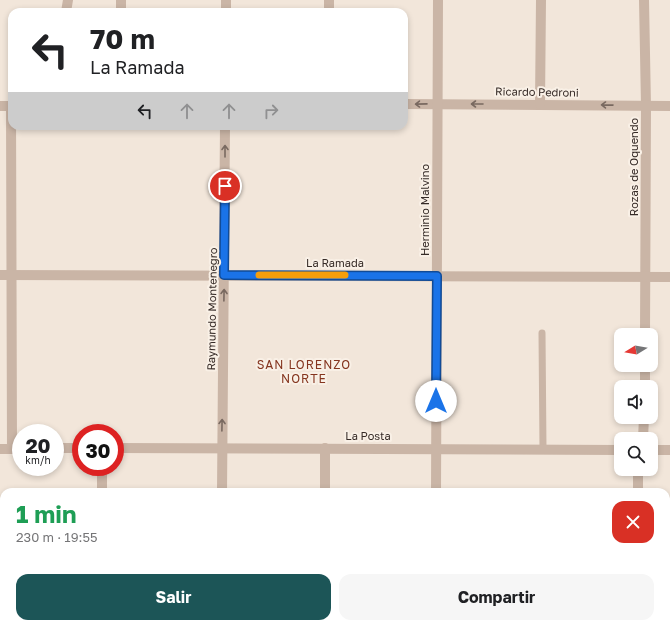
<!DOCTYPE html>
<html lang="es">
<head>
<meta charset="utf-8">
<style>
	:root { --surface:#fff; --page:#f6f6f6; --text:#202124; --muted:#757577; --accent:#1c5557 }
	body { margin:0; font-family:"Golos Text",sans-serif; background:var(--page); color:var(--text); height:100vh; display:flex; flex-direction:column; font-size:15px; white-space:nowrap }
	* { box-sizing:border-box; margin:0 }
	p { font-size:13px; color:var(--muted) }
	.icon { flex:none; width:22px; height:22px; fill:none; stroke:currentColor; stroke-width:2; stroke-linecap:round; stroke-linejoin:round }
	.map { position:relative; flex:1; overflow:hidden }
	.sheet { position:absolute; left:0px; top:488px; width:670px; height:140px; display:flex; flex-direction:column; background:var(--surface); border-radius:12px 12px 0 0; box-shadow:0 2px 6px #0003 }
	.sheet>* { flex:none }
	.guide { position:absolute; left:8px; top:8px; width:400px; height:122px; border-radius:12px; box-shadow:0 2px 6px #0003; background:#fff; color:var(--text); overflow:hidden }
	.needle { width:26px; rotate:259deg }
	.fabs { position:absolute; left:614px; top:328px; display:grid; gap:8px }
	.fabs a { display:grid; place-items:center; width:44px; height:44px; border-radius:8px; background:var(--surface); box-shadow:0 2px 6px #0003; font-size:20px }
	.speed { position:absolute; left:12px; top:424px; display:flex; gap:8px; font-size:20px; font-weight:700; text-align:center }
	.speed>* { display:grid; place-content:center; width:52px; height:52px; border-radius:50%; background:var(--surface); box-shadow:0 2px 6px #0003; line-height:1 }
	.speed small { font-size:10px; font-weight:400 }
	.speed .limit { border:6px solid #d22; background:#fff; color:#111 }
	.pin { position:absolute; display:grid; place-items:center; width:34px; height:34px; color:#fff; margin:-17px; border:2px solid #fff; border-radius:50%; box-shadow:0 1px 4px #0007 }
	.me { position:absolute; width:44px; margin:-22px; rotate:0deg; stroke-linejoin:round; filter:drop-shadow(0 0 3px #0008) }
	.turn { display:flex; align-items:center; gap:14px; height:84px; padding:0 16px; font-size:18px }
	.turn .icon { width:52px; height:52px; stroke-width:2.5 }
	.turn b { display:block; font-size:28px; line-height:34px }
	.lanes { display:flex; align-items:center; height:38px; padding:0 16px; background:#0003; justify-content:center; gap:20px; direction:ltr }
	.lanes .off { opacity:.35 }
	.round { display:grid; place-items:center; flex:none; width:42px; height:42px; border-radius:12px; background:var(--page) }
	.overview { display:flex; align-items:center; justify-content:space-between; height:68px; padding:0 16px }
	h1 { font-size:24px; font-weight:700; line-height:30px; color:#1e9e55 }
	.action { display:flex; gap:8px; margin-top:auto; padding:8px 16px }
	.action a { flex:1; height:46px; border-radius:12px; background:var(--accent); color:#fff; font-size:16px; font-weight:700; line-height:46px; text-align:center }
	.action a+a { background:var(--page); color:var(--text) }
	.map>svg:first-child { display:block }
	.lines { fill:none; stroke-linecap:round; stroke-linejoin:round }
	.lane { stroke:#cab5a6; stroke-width:7 }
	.street { stroke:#cab5a6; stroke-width:10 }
	.oneway { stroke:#796960 }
	.route-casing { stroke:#114b97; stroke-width:10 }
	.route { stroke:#1a73e8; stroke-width:7 }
	.slow { stroke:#f59e0b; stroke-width:7 }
	.labels { text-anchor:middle; stroke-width:4; stroke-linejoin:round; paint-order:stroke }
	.street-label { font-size:11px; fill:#362b27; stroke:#f9f0e6 }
	.neighbourhood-label { font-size:12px; letter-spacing:1px; fill:#85351f; stroke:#f9f0e6 }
</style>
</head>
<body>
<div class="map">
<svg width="670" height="628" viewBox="0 0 670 628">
	<rect width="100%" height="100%" fill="#f2e6da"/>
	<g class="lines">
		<!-- lane -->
		<polyline class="lane" points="542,333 543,449"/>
		<!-- street -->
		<g class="street">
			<polyline points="121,0 121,12"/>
			<polyline points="644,0 646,106 645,335"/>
			<polyline points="66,12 68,0"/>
			<polyline points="226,12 226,0"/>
			<polyline points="329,12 329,0"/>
			<polyline points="404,104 670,106"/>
			<polyline points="540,104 541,0"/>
			<polyline points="0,106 12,106"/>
			<polyline points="11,106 12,449"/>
			<polyline points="0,275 670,277"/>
			<polyline points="645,387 645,365"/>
			<polyline points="643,439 644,417"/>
			<polyline points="55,448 81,448"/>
			<polyline points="115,448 621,450"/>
			<polyline points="325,448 325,492"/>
			<polyline points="0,449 21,449"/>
			<polyline points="651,450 670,450"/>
			<polyline points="102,492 102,467"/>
			<polyline points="222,492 225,126"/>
			<polyline points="436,492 438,0"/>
			<polyline points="638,492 638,469"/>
			<polyline points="666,550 670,550"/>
			<polyline points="325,624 325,628"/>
			<polyline points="102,628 102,624"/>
			<polyline points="220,628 220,624"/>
			<polyline points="435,628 435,624"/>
			<polyline points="636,628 636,624"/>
		</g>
	</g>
	<!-- one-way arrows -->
	<defs><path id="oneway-shaft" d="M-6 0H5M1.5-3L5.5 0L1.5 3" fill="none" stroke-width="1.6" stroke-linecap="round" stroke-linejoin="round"/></defs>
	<g class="oneway">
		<use href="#oneway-shaft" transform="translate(421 104) rotate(179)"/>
		<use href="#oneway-shaft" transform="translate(477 104) rotate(-180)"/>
		<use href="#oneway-shaft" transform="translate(607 105) rotate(-179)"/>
		<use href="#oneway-shaft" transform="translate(225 151) rotate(-90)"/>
		<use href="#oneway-shaft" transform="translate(224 295) rotate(-89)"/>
		<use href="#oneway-shaft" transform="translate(222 425) rotate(-89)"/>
	</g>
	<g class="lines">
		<defs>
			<polyline id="route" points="225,186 224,275 437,276 436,401"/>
		</defs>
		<!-- route casing -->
		<use href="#route" class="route-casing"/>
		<!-- route -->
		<use href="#route" class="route"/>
		<!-- slow -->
		<polyline class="slow" points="259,275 345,275"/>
	</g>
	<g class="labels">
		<!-- street labels -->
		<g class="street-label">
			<text transform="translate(537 92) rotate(1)" y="4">Ricardo Pedroni</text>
			<text transform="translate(634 167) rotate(-90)" y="4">Rozas de Oquendo</text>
			<text transform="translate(425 210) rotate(-90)" y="4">Herminio Malvino</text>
			<text x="335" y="267">La Ramada</text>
			<text transform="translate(212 309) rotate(-89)" y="4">Raymundo Montenegro</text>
			<text x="368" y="440">La Posta</text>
		</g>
		<!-- neighbourhood labels -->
		<g class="neighbourhood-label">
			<text x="304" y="369">SAN LORENZO<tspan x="304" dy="14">NORTE</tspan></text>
		</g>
	</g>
</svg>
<div class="fabs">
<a><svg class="needle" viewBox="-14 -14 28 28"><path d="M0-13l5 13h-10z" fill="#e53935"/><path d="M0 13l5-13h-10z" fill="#757577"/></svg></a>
<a><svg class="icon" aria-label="sound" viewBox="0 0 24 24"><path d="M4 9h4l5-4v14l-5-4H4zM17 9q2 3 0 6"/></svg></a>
<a><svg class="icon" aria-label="search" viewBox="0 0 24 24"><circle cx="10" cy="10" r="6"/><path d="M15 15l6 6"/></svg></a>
</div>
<div class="speed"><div>20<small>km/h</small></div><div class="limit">30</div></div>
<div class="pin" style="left:225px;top:186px;background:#d93025"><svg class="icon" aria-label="arrive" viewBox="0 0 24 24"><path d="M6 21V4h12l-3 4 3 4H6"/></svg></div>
<svg class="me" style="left:436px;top:401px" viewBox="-20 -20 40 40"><circle r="19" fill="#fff"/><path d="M0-13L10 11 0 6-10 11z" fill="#1a73e8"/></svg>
<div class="guide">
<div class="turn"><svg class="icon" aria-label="left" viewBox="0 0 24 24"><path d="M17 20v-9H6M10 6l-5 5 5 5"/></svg><div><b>70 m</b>La Ramada</div></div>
<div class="lanes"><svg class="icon" aria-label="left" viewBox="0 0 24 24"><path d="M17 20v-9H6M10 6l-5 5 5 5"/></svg><svg class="icon off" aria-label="ahead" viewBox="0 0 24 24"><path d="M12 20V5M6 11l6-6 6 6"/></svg><svg class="icon off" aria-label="ahead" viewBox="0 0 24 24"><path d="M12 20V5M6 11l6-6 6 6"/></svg><svg class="icon off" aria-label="right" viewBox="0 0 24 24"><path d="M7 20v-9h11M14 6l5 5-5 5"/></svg></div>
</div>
<section class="sheet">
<div class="overview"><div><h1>1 min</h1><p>230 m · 19:55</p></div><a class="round" style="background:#d93025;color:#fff"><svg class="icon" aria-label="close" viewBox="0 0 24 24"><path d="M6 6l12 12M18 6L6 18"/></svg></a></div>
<div class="action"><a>Salir</a><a>Compartir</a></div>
</section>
</div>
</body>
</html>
